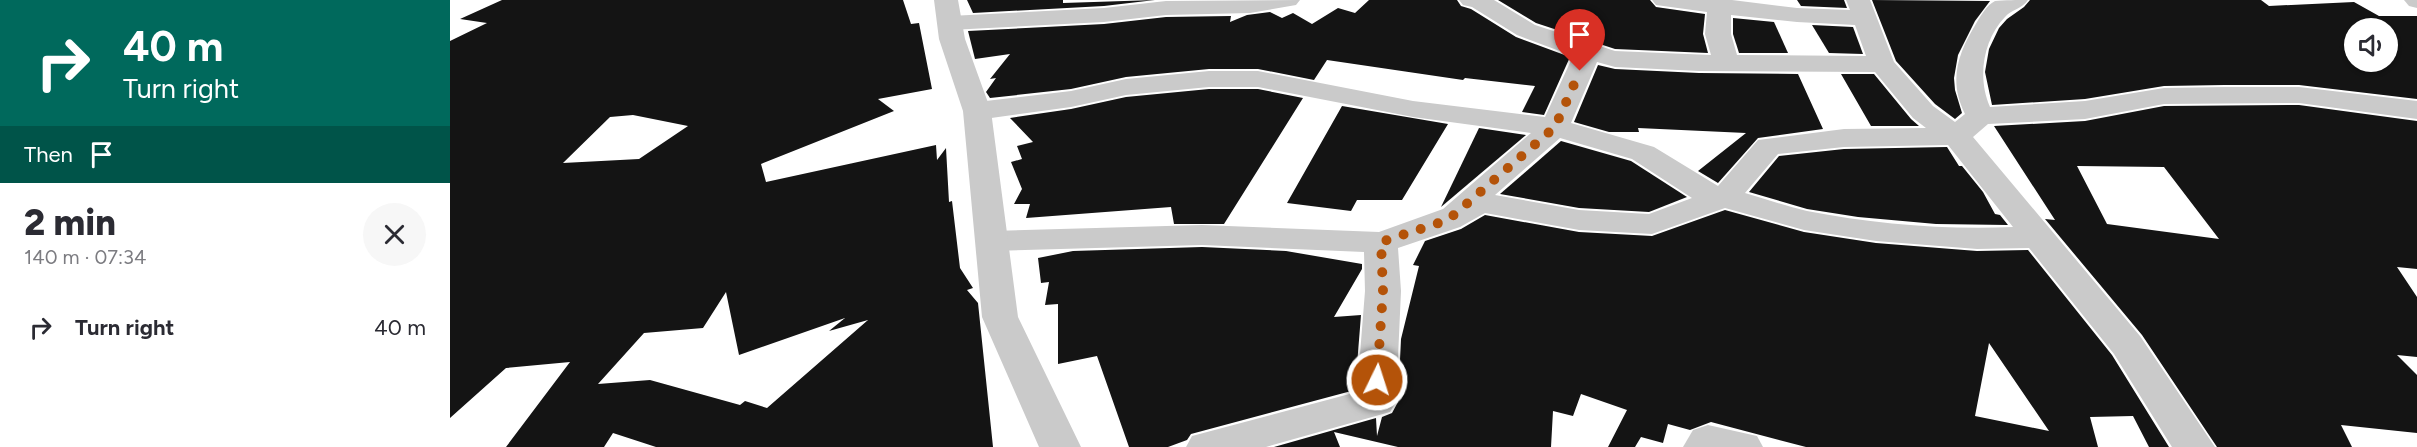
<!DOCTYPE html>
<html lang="en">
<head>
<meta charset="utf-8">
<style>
	:root { --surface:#fff; --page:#f7f7f7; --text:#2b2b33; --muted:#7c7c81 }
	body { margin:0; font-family:Figtree,sans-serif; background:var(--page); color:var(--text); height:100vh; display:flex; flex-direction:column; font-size:22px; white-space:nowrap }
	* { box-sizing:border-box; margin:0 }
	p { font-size:20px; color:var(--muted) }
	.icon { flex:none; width:33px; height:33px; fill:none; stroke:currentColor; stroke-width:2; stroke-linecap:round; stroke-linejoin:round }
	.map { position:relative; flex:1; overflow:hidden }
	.panel { display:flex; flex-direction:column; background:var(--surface); width:450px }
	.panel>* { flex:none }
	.hud { background:#00695c; color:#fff; overflow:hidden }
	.buttons { position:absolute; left:1894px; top:18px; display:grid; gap:12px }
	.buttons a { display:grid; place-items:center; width:54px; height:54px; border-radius:50%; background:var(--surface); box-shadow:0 2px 4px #0004; font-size:30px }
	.pin { position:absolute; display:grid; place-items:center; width:51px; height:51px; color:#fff; margin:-62px -26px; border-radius:50% 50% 50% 0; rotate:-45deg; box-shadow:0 0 6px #0007 }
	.pin .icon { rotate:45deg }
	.me { position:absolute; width:66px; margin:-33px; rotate:4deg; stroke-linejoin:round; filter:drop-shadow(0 0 4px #0008) }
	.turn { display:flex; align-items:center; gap:21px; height:126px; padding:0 24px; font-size:27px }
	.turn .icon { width:78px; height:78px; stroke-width:2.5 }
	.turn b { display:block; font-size:42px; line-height:51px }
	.then { display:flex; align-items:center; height:57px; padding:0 24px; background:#0003; gap:12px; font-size:22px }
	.round { display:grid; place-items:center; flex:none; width:63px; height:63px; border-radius:32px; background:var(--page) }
	.head { display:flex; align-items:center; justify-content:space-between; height:102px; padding:0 24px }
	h1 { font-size:36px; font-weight:800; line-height:45px }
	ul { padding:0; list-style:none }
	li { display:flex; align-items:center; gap:18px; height:84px; padding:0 24px }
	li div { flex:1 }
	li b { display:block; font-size:22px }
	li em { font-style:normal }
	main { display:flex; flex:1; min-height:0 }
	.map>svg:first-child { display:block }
	.building { fill:#141414; fill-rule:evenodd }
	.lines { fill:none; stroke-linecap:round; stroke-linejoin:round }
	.minor { fill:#cacaca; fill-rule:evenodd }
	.tertiary { fill:#cacaca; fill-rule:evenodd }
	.route { stroke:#b45309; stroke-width:10; stroke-dasharray:0 18 }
</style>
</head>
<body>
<main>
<section class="panel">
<div class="hud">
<div class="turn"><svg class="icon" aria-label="right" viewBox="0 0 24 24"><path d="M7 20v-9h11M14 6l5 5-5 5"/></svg><div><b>40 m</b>Turn right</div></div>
<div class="then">Then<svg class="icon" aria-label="arrive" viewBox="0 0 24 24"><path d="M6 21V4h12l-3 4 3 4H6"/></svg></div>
</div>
<div class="head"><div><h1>2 min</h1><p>140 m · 07:34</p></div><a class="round"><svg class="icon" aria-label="close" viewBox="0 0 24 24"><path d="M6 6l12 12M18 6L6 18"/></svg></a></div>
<ul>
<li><svg class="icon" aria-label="right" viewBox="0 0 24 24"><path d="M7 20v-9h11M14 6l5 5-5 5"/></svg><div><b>Turn right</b></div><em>40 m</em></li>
</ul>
</section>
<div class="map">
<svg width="1967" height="447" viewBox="0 0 1967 447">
	<rect width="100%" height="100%" fill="#fff"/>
	<!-- building -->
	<g class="building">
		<path d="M52,0H453L461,24L469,23L482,89L428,99L444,111L311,164L316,182L486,145L487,160L496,148L499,202L502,201L510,268L523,288L517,290L528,303L543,447H206L163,433L154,447H56L120,362L56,368L0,418V41L37,23L10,19ZM183,115L238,126L189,159L113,163L160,117ZM276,292L289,355L395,318L379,331L418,320L317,408L295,401L290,405L200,380L148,384L194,333L253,328Z"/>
		<polygon points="517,0 613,0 613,3 705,0 654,6 523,13"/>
		<polygon points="919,0 1007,0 1011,6 1021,9 1066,37 1120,57 1094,115 1072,112 1085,86 1015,78 1013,80 877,60 864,80 808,69 759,69 676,77 621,89 540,98 536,92 546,78 540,79 560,54 525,59 518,31 654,24 716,17 781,16 780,22 797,15 820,12 832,18 843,13 862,24 888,8 905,13"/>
		<polygon points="1048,0 1200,0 1206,7 1255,14 1253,34 1258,53 1165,49 1086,23"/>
		<polygon points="1347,0 1394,0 1397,8 1351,6"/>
		<polygon points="1422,0 1540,1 1525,21 1508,55 1504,78 1505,90 1512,113 1505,119 1485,104 1446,61"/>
		<path d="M1580,0H1811L1819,6L1904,2L1929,16H1967V99L1849,85H1774L1714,86L1635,99L1542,105L1535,72L1539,49L1549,28L1557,19L1574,7ZM1905,28H1938V62H1905Z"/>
		<polygon points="1283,18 1324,22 1338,53 1289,53 1283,34"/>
		<polygon points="1362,25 1403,27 1413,54 1379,53"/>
		<polygon points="1148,65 1165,69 1249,73 1348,74 1373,129 1308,138 1268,183 1248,171 1296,133 1188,128 1189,132 1159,132 1124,122"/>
		<polygon points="1391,74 1424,74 1461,119 1469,126 1421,126"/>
		<polygon points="759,89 808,89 853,98 774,224 724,224 721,207 576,218 580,204 564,204 572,189 561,162 572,159 567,146 583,142 560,118 621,109 676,97"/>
		<path d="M1849,105L1967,121V269L1947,267L1967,297V357L1947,355L1967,375V433L1891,425L1902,447H1767L1692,335L1595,219L1605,220L1544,126L1635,121L1714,106ZM1627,166L1714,167L1769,239L1657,224Z"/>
		<polygon points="892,106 998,124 952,200 907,200 901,211 837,203"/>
		<polygon points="1029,128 1076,135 991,207"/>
		<polygon points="1111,141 1181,161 1237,197 1199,212 1129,208 1050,194"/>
		<polygon points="1497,147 1509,166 1512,166 1533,192 1545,214 1550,215 1558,225 1486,224 1408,217 1357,209 1299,192 1329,156 1394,149"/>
		<path d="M1275,210L1354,232L1426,243L1527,251L1578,250L1662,355L1719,447H1699L1683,416L1640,417L1648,447H1356L1261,422L1240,430L1218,424L1213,443L1191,437L1185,447H1158L1177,410L1131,394L1123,416L1103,411L1101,447H948L884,432L890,447H824L926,418L927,436L932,417L942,413L948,402L951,339L969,266L963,265L975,241L1011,229L1035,215L1129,232L1202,236ZM1539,343L1599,431L1525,416Z"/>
		<polygon points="752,247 836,251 912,264 912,269 884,317 911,315 905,390 741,434 737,440 718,447 679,447 647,356 608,364 608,304 595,305 599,282 591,283 588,258 623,251"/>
	</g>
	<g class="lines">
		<!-- minor -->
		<g class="minor">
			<polygon points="850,0 846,5 800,13 716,15 654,22 500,30 491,28 488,23 491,18 500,16 654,8 716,1"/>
			<path d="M1009,0H1044L1085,25L1165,51L1261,55L1255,34L1257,12L1206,5L1202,0H1282L1347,8L1400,10L1396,0H1420L1444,62L1483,106L1505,122L1515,114C1498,80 1508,53 1527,22C1532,14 1536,6 1545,1C1554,0 1568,0 1578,0C1572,9 1562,9 1555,17C1533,40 1527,78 1540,107L1635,101L1714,88L1774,87H1849L1967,101V119L1849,103L1714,104L1635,119L1538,124L1523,137L1690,336L1765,447H1722L1664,354L1579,248L1527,249L1426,241L1354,230L1275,208L1202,234L1129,230L1035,213L1010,227L948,248L951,291L946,402L940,412L816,447H736L742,436L907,392L915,291L914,252L752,245L542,251L530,248L525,241L530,234L542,231L752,225L929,232L993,209L1081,133L963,117L808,87H759L676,95L621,107L527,120L517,117L513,111L517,105L527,102L621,91L676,79L759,71H808L963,101L1095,117L1123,56L1067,35L1022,7L1013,5ZM1281,15L1347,22L1405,25L1416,56L1287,55L1281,34ZM1147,62L1165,67L1249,71L1425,72L1463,118L1476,128L1394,129L1308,140L1268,186L1204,147L1121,123ZM1110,138L1182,159L1242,198L1199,214L1129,210L1045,195ZM1498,145L1563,227C1495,230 1424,224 1357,211C1336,206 1315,199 1295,193L1328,154L1394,147Z"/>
			<polygon points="1954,0 1967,0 1967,8 1959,6"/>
			<polygon points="1258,425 1307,436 1313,447 1233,447 1243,430"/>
		</g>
		<!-- tertiary -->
		<polygon class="tertiary" points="484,0 508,0 515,39 541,111 568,317 631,447 589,447 532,317 513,111 489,39"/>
	</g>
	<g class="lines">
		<!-- route -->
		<polyline class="route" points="927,380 933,291 931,242 998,220 1105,127 1130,71"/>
	</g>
</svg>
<div class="buttons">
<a><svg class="icon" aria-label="sound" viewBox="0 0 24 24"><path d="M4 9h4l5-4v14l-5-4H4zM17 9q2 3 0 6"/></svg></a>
</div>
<div class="pin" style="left:1130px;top:71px;background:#d93025"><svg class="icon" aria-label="arrive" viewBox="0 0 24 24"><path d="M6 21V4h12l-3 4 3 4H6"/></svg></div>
<svg class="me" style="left:927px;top:380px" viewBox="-20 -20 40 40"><circle r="17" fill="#b45309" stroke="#fff" stroke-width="3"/><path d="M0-11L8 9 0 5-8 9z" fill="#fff"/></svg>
</div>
</main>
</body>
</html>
